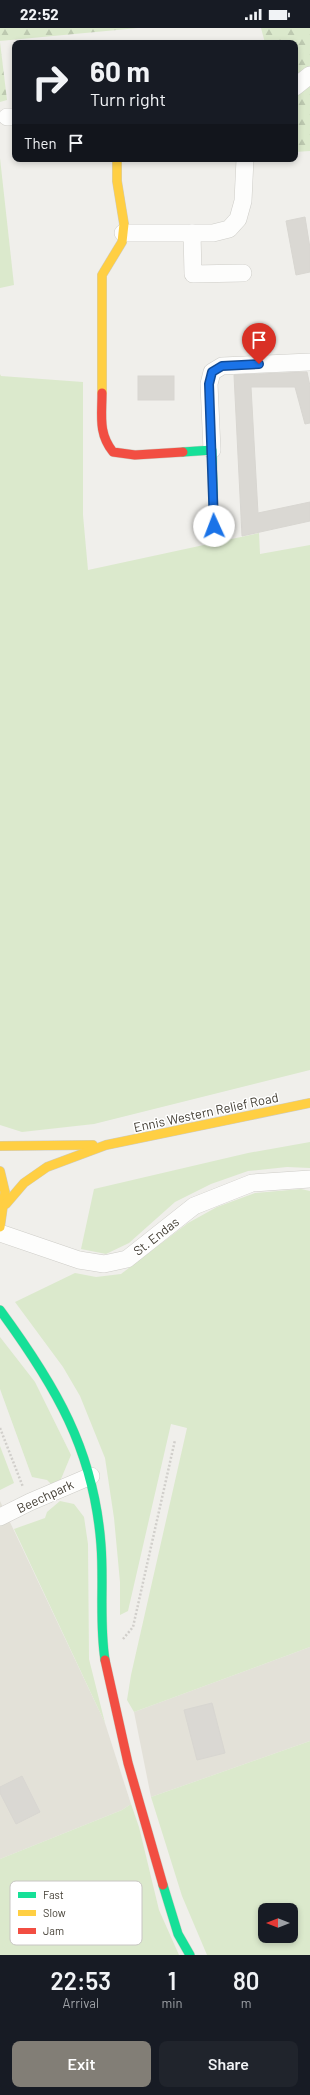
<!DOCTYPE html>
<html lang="en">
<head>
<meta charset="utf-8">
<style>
	:root { --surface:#171b24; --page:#20242c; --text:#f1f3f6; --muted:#9ea1a6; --accent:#827e76 }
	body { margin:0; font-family:Barlow,sans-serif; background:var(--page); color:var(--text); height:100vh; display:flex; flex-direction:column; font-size:15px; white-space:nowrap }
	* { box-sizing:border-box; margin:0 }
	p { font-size:13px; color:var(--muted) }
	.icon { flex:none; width:22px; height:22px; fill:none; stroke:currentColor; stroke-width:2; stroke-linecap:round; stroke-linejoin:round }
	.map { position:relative; height:1927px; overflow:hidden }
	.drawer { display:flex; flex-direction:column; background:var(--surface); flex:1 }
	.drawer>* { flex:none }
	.hud { position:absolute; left:12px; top:12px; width:286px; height:122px; border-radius:8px; box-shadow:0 2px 6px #0003; background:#171b24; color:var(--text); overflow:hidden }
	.needle { width:26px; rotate:270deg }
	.buttons { position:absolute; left:258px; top:1875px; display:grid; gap:8px }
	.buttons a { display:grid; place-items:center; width:40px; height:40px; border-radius:8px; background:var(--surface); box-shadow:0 2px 6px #0003; font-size:20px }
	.pin { position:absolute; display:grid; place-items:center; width:34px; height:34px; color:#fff; margin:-41px -17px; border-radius:50% 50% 50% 0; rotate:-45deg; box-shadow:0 0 4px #0007 }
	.pin .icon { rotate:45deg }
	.me { position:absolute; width:44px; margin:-22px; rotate:358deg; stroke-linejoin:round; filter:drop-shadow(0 0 3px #0008) }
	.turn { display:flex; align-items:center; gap:14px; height:84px; padding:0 12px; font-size:18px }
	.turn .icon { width:52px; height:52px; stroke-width:2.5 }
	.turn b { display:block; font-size:28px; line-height:34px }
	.then { display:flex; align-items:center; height:38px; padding:0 12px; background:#0003; gap:8px; font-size:15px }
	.eta { display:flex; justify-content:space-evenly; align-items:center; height:68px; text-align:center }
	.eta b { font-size:24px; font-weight:600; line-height:28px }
	.primary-button { display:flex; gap:8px; margin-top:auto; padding:8px 12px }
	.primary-button a { flex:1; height:46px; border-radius:8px; background:var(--accent); color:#fff; font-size:16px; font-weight:600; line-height:46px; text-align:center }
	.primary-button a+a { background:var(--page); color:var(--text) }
	.status { display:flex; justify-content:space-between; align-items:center; height:28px; padding:0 20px; background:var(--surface); direction:ltr }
	.status svg { height:11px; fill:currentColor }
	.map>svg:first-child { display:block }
	.residential { fill:#e3e1d8 }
	.green { fill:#dbe9cc; fill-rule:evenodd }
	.forest { fill:url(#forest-firs) }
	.building { fill:#dad8d3; stroke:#d8d6d1 }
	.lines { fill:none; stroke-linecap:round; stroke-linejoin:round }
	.street-casing { stroke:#cecdc8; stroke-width:18 }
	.fast-casing { stroke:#ceccc2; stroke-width:10 }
	.slow-casing { stroke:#ceccc2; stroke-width:10 }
	.jam-casing { stroke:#ceccc2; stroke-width:10 }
	.path { stroke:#d1cfcb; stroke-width:2.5; stroke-dasharray:2 2; stroke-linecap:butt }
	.street { stroke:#fdfdfc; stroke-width:17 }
	.fast { stroke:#16e098; stroke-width:9 }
	.slow { stroke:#ffcf43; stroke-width:9 }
	.jam { stroke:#f24e42; stroke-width:9 }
	.route-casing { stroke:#114b97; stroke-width:10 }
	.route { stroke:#1a73e8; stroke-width:7 }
	.labels { text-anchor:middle; stroke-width:3; stroke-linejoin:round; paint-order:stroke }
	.street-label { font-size:13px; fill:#464137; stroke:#fff }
	.key { fill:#fff; stroke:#c8c6c3; stroke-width:1 }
	.key-label { font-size:11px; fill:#464137 }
</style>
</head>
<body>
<div class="status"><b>22:52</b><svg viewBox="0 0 49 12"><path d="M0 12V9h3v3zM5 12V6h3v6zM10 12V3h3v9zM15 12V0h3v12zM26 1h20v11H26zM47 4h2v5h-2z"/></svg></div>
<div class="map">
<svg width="310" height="1927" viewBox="0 0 310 1927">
	<defs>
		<pattern id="forest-firs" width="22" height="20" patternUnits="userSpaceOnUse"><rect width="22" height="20" fill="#dbe9cc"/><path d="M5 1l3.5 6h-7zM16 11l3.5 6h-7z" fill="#bdc9b0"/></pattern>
	</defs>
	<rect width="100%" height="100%" fill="#f0efeb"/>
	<!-- residential -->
	<g class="residential">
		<polygon points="0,1473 105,1695 131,1776 122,1782 0,1831"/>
		<polygon points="310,1619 310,1713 151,1769 134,1684"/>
	</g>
	<!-- green -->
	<g class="green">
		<polygon points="0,130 14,257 0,260"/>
		<polygon points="0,346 1,348 83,354 83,487 88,542 259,505 260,526 310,517 310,1042 94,1096 22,1104 0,1097"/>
		<polygon points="310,1114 310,1140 287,1139 248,1143 211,1156 175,1174 129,1215 106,1226 81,1221 94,1161 248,1125"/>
		<polygon points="301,1161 310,1163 310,1619 134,1684 127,1672 131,1647 187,1400 171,1396 128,1583 120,1587 120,1554 114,1490 105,1430 80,1368 63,1339 15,1274 75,1245 96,1249 121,1246 188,1195 217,1179 255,1165"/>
		<polygon points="0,1309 35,1354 71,1427 61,1451 51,1456 47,1452 32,1449 0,1361"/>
		<polygon points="0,1418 14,1455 0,1462"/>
		<polygon points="60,1473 74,1476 84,1489 88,1516 89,1631 105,1695 14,1501 45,1490 47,1484"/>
		<path d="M310,1713V1927H207L182,1868L151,1769ZM265,1882H291V1908H265Z"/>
		<polygon points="131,1776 139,1799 159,1882 179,1927 0,1927 0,1831 122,1782"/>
	</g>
	<!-- forest -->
	<g class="forest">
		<polygon points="0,0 138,0 0,13"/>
		<polygon points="261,0 310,0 310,123 295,124 295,15 265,15"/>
		<polygon points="0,14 7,72 0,74"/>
	</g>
	<!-- building -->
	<g class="building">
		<polygon points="305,189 310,220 310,244 296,247 286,193"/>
		<polygon points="307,344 310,358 310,395 305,396 295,359 251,359 258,485 310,474 310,493 242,508 234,347"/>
		<rect x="138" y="348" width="36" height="24"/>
		<polygon points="212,1675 225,1725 197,1732 184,1682"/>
		<polygon points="22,1748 40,1784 16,1796 0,1765 0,1759"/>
	</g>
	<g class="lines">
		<defs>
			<g id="street">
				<polyline points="295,59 310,47"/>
				<polyline points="7,89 15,89"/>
				<polyline points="123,205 213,205 229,201 238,191 243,173 245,131"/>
				<polyline points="192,205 193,246 243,245"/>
				<polyline points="212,422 209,356 212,344 222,338 310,334"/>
				<polyline points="0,1205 79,1232 104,1236 127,1231 194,1178 252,1155 310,1151"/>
				<polyline points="0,1489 30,1474 91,1448"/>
			</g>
			<g id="fast">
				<polyline points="183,424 212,422 214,498"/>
				<path d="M0,1282C55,1357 94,1422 101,1517C104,1555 99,1594 105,1632"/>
				<polyline points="163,1857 178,1906 190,1927"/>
			</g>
			<g id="slow">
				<polyline points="102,365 102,247 122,214 124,196 117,153 117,131"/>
				<polyline points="0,1118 93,1117"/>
				<polyline points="0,1143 5,1164 0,1199"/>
				<polyline points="6,1176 24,1155 47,1139 106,1117 310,1075"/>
			</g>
			<g id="jam">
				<path d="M102,365C102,388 98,405 113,424L135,427L183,424"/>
				<polyline points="105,1632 128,1735 163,1857"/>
			</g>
		</defs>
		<!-- street casing -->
		<use href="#street" class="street-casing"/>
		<!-- fast casing -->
		<use href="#fast" class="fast-casing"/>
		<!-- slow casing -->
		<use href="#slow" class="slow-casing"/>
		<!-- jam casing -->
		<use href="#jam" class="jam-casing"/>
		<!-- path -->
		<g class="path">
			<polyline points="0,1400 23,1459"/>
			<polyline points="123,1611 133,1599 175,1412"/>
		</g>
		<!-- street -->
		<use href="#street" class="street"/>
		<!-- fast -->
		<use href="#fast" class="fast"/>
		<!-- slow -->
		<use href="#slow" class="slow"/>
		<!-- jam -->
		<use href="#jam" class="jam"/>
	</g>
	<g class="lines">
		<defs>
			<polyline id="route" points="214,498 209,356 212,344 222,338 259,336"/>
		</defs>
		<!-- route casing -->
		<use href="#route" class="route-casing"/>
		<!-- route -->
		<use href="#route" class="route"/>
	</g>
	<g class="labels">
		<!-- street labels -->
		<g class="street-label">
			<text transform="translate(206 1084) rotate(-12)" y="5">Ennis Western Relief Road</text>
			<text transform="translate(156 1208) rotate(-38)" y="5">St. Endas</text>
			<text transform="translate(45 1468) rotate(-25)" y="5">Beechpark</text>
		</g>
	</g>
	<!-- legend -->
	<rect x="10" y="1853" width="132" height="64" rx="6" class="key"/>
	<rect x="18" y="1864" width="18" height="6" fill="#16e098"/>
	<rect x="18" y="1882" width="18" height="6" fill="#ffcf43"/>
	<rect x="18" y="1900" width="18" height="6" fill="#f24e42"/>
	<g class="key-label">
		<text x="43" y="1871">Fast</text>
		<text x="43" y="1889">Slow</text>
		<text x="43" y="1907">Jam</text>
	</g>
</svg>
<div class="buttons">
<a><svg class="needle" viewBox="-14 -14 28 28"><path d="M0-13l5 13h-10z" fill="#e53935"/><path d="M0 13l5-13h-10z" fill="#9ea1a6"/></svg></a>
</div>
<div class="pin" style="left:259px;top:336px;background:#d93025"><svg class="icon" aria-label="arrive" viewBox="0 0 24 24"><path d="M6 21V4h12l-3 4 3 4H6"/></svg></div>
<svg class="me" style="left:214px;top:498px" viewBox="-20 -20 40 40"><circle r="19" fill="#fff"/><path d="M0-13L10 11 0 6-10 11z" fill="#1a73e8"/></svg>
<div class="hud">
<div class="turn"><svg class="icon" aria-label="right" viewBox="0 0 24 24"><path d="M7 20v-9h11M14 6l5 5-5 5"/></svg><div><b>60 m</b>Turn right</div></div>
<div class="then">Then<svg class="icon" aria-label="arrive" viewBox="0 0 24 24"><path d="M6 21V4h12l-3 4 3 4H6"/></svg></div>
</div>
</div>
<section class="drawer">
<div class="eta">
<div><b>22:53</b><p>Arrival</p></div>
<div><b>1</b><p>min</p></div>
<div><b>80</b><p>m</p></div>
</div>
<div class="primary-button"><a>Exit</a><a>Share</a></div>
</section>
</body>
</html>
